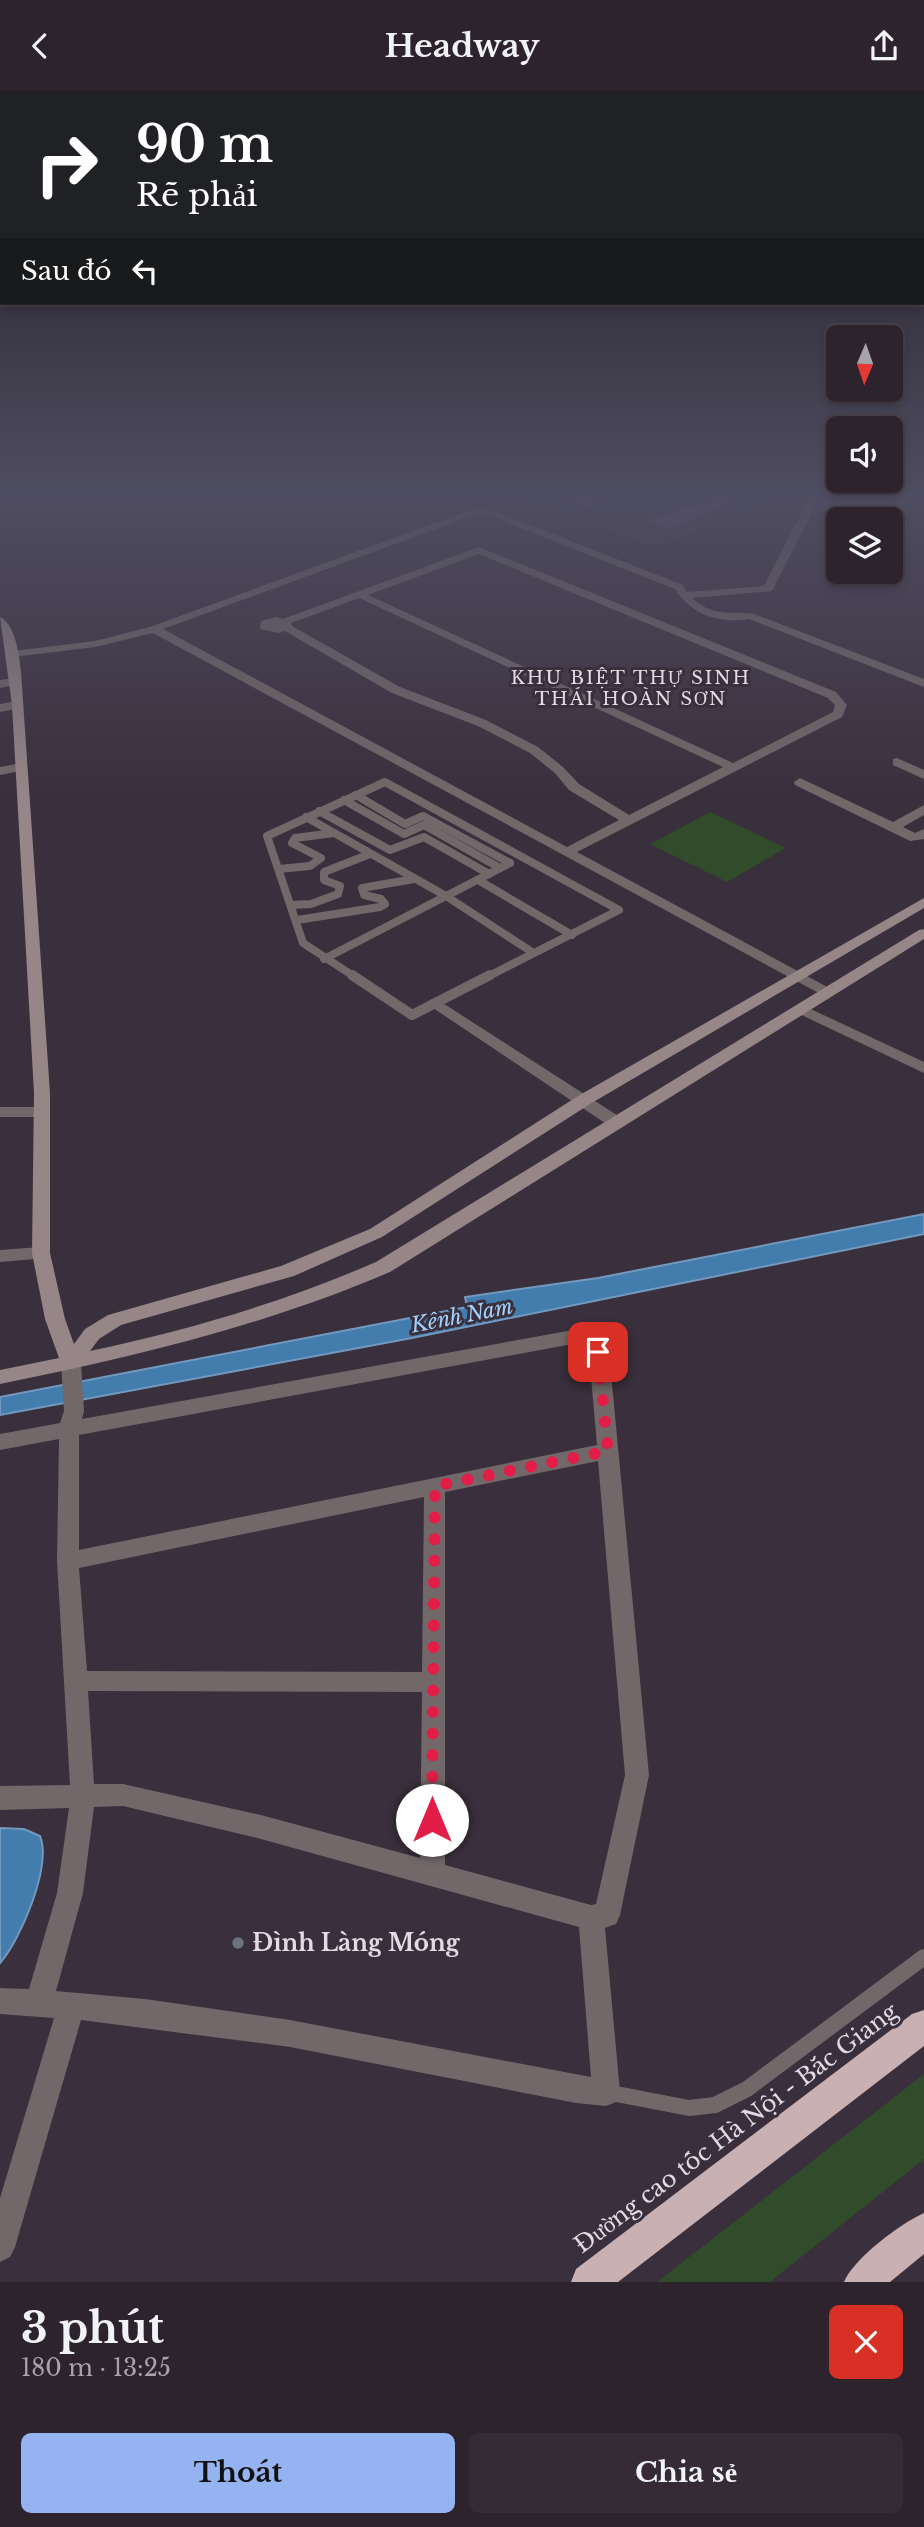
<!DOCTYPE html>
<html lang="vi">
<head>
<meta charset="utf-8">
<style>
	:root { --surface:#2c232d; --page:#342b35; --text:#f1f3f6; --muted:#a6a4aa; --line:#484049; --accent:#95b2f1 }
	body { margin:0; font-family:"Libre Baskerville",serif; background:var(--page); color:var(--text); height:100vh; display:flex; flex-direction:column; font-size:26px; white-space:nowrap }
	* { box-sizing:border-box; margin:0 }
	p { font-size:23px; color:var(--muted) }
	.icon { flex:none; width:38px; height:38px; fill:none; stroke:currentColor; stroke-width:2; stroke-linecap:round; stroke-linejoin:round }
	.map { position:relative; height:2191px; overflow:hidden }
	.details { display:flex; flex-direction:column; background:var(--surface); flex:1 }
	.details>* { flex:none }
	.hud { position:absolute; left:0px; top:0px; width:924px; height:214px; box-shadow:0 4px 10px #0003,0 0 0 2px var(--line); background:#202124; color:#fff; overflow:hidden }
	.needle { width:46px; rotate:182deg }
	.tools { position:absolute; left:826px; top:234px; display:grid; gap:14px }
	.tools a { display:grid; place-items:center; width:77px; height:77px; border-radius:10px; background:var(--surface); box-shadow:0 4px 10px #0003,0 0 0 2px var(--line); font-size:35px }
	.pin { position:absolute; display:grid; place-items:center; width:60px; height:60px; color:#fff; margin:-30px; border-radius:14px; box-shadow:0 4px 10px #0006 }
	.me { position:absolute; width:77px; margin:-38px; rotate:0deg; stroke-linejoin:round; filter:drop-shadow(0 0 5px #0008) }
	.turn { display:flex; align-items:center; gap:24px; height:147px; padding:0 21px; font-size:32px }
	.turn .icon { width:91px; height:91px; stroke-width:2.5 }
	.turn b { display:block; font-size:49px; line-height:60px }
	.then { display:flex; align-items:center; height:66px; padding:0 21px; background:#0003; gap:14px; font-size:26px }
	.round { display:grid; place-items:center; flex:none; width:74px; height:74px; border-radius:10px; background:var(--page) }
	.summary { display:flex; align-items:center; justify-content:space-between; height:119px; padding:0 21px }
	h1 { font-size:42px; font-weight:700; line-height:52px }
	.cta { display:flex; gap:14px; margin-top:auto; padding:14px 21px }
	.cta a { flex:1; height:80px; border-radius:10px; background:var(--accent); color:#111; font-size:28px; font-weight:700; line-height:80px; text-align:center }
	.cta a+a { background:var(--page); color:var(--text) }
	header { display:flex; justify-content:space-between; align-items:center; height:91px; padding:0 21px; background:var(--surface); font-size:32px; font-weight:700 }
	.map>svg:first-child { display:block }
	.education { fill:#3c3849 }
	.green { fill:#304c2b }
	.water { fill:#437dae; stroke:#7399be; stroke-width:2 }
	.building { fill:#82558b }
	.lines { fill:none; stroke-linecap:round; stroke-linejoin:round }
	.service-far2 { stroke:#726869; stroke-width:8 }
	.service-far1 { stroke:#726869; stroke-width:10 }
	.service { stroke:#726869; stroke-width:16 }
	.minor { fill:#726869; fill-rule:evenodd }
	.secondary { fill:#968687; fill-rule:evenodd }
	.motorway { fill:#c9b0b2; fill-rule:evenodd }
	.route { stroke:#e11d48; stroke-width:12; stroke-dasharray:0 21.6 }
	.worship-dot { fill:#6b7280; stroke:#3a2f3c; stroke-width:2.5 }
	.labels { text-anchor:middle; stroke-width:6; stroke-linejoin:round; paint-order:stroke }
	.far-neighbourhood-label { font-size:18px; letter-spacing:2px; fill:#e2dbe4; stroke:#3a2f3c }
	.water-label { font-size:21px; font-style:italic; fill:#a3d2fb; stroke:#3a2f3c }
	.near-poi-label { font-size:23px; font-weight:bold; fill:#e2dbe4; stroke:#3a2f3c; text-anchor:start }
	.near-street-label { font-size:23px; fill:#e2dbe4; stroke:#3a2f3c }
</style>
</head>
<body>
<header><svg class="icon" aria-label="back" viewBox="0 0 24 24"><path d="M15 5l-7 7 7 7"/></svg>Headway<svg class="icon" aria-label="share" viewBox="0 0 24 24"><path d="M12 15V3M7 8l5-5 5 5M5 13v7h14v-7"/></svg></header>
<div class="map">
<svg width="924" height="2191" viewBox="0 0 924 2191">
	<rect width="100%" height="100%" fill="#3a2f3c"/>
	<!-- education -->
	<polygon class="education" points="506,401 795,401 658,455 647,454"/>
	<!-- green -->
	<g class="green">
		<polygon points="710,721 786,757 727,791 650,753"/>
		<polygon points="924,1983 924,2068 770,2191 657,2191"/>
	</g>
	<!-- water -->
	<g class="water">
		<polygon points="924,1123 924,1143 412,1247 0,1324 0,1306 467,1216 465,1206 598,1187"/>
		<path d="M0,1737L24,1738L40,1745C52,1775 21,1848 0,1872Z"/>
	</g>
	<!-- building -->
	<g class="building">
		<polygon points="547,401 577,401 603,411 587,416"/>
		<polygon points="722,403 740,409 669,437 651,430"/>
	</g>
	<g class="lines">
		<!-- service-far2 -->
		<g class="service-far2">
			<polyline points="356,704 405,733 423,725 510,772"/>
			<polyline points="344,709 404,743 424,734 500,777"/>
			<polyline points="319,720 390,759 424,746 489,783"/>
			<polyline points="306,726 446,805 532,861"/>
			<polyline points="279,778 310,775 321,767 292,752 295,747 334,742"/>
			<polyline points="478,789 572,844"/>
			<polyline points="291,814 311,813 338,803 340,795 324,789 324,781 370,763"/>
			<polyline points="297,829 380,816 385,813 381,808 364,804 362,797 414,788"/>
			<polyline points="324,868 510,772"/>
			<polyline points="355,886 303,852 267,745 385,691 619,819 487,886"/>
		</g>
		<!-- service-far1 -->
		<g class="service-far1">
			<polyline points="352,884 412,924 490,884"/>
			<polyline points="0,1021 42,1021"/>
		</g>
		<!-- service -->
		<polyline class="service" points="606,2001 689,2017 715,2014 747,1998 924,1866"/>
		<!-- minor -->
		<g class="minor">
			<path d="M812,401H822L772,500L692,507C712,526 730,520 754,523L924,588V596L749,528C719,533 692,524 675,498L488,424H474L163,538L567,756L619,729L569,699L555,682L530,662L478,635L392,602L285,540L278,542L260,538L261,530L277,526L283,528L479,456L836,601L847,614L842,626L577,761L831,898L834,901L826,906L153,542L95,556L13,566L7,563L13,560L95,550L150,536L473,418L492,419L683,494L687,501L764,495ZM479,463L828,607L835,614L833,621L733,672L368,504ZM359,507L723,676L629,724L579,693L563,676L538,656L486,629L400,596L292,535L291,532Z"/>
			<polygon points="15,587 19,589 19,593 0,597 0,589"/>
			<polygon points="18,610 24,614 22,617 0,621 0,613"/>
			<polygon points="897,667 924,679 924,688 893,674 893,668"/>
			<polygon points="21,672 27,676 25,679 0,684 0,676"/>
			<polygon points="800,687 893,731 924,714 924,724 903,736 915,742 924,738 924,748 910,750 795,694 794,691"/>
			<polygon points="435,907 623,1028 625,1032 623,1036 611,1036 430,915 427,912 430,909"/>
			<polygon points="800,913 924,971 924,982 795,921 792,918"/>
			<polygon points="41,1156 50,1162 47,1167 0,1171 0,1159"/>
			<path d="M573,1239L596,1243L609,1261L649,1684L620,1824L616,1833L605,1837L620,2001L616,2011L606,2015L576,2012L290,1956L81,1929L15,2156L10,2166L0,2171V2107L54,1927L0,1923V1897L29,1898L57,1802L69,1717L0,1719V1695L70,1694L57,1470L59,1348L0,1359V1343L60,1332L64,1320L61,1272L64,1267H78L81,1272L84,1320L82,1328ZM573,1253L583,1254L589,1263L597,1354L79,1459V1344ZM598,1370L625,1684L596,1813L591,1814L445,1774V1401ZM424,1406L422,1581L87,1580L79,1477ZM88,1600L422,1601L420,1767L261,1724L123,1693H94ZM123,1715L261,1748L579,1836L591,1986L290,1929L145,1908L56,1900L83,1802L94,1716Z"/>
		</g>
		<!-- secondary -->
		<path class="secondary" d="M0,526C16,534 19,564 21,581L50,1002V1162L65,1228L74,1253L85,1238L108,1224L281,1175L370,1138L578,1005L924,807V817L590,1013L382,1146L294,1185L121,1234L99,1248L90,1260C189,1239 284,1211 376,1171L919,839L924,838V848L390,1181C264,1235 133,1266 0,1293V1279L59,1267L45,1228L32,1162L34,1002L12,614Z"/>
		<!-- motorway -->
		<g class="motorway">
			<polygon points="924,1919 924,1955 618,2191 571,2191 576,2178 912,1923"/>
			<path d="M924,2122V2163L890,2191H844C853,2168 901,2132 924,2122Z"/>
		</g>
	</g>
	<!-- sky -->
	<linearGradient id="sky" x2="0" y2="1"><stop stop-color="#201a21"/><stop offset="0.57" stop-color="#4f4d61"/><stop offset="1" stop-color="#4f4d61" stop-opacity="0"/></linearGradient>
	<rect width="924" height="708" fill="url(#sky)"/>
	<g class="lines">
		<!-- route -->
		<polyline class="route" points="432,1729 435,1395 608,1360 598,1261"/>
	</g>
	<!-- markers -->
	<circle class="worship-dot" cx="238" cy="1852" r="7"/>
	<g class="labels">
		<!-- far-neighbourhood labels -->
		<g class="far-neighbourhood-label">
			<text x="631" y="593">KHU BIỆT THỰ SINH<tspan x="631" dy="21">THÁI HOÀN SƠN</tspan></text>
		</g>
		<!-- water labels -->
		<g class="water-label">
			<text transform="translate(462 1225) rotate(-11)" y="7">Kênh Nam</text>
		</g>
		<!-- near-poi labels -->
		<g class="near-poi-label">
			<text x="252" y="1860">Đình Làng Móng</text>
		</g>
		<!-- near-street labels -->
		<g class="near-street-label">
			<text transform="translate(736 2037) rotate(-37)" y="8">Đường cao tốc Hà Nội - Bắc Giang</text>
		</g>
	</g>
</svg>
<div class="tools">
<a><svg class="needle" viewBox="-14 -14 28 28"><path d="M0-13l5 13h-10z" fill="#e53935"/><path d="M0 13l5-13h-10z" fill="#a6a4aa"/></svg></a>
<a><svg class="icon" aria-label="sound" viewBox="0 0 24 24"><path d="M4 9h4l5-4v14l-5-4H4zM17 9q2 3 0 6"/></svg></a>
<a><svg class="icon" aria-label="layers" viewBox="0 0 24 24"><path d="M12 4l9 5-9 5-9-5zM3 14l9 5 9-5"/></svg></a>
</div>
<div class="pin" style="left:598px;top:1261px;background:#d93025"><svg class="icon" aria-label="arrive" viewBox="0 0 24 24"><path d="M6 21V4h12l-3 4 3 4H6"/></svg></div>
<svg class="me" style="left:432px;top:1729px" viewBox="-20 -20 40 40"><circle r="19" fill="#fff"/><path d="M0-13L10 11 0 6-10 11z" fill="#e11d48"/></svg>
<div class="hud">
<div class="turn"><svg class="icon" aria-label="right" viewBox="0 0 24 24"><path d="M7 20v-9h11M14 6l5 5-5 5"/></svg><div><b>90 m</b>Rẽ phải</div></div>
<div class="then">Sau đó<svg class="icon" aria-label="left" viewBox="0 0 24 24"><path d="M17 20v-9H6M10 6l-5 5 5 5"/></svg></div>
</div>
</div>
<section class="details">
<div class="summary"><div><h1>3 phút</h1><p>180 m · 13:25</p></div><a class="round" style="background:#d93025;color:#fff"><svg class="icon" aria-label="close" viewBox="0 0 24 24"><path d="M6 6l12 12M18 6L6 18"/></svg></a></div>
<div class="cta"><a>Thoát</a><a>Chia sẻ</a></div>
</section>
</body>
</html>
